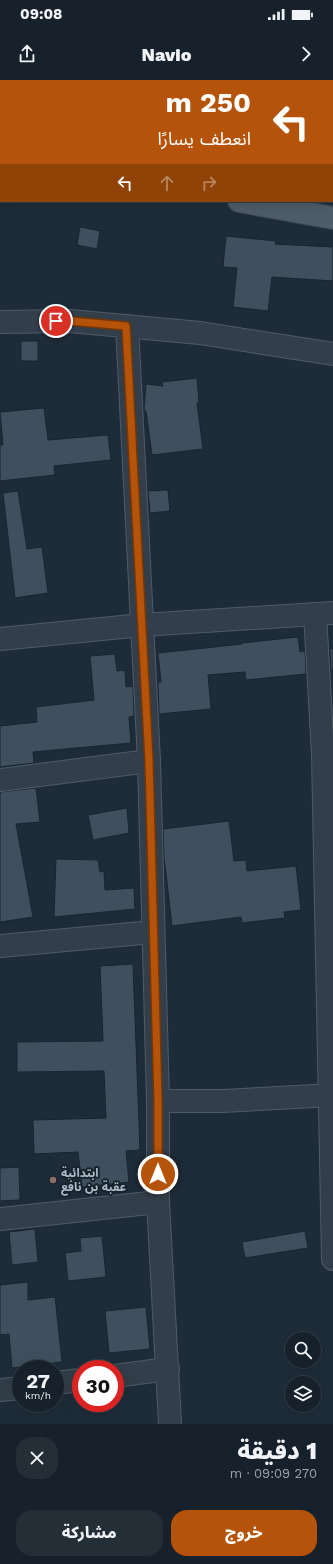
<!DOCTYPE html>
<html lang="ar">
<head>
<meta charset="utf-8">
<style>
	:root { --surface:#16212b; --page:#232e37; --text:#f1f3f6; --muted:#9ea3a9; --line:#353e47; --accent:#b45309 }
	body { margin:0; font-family:"Work Sans","Noto Sans Arabic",sans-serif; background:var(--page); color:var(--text); direction:rtl; height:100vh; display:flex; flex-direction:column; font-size:15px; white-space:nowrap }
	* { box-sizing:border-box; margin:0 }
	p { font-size:13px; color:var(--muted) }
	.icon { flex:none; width:22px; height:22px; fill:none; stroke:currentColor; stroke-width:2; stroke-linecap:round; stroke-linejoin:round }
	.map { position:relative; height:1344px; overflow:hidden; direction:ltr }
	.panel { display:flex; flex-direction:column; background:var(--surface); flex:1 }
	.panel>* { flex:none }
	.banner { position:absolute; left:0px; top:0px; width:333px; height:122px; box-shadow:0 4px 16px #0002,0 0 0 1px var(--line); direction:rtl; background:#b45309; color:#fff; overflow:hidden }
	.tools { position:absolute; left:285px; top:1252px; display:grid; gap:8px }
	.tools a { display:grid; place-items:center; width:36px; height:36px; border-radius:50%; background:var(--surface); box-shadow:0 4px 16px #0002,0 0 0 1px var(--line); font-size:20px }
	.speed { position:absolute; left:12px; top:1280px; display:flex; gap:8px; font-size:20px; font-weight:700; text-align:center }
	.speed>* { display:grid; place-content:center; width:52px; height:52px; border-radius:50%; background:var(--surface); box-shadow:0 4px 16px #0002,0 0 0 1px var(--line); line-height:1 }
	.speed small { font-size:10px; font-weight:400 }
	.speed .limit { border:6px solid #d22; background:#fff; color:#111 }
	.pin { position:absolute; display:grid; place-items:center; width:34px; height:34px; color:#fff; margin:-17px; border:2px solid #fff; border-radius:50%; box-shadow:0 1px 4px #0007 }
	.me { position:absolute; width:44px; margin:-22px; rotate:0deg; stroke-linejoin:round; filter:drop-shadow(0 0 3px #0008) }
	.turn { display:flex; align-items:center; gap:14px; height:84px; padding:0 16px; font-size:18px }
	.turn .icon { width:52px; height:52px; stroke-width:2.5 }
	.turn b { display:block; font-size:28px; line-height:34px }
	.lanes { display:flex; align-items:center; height:38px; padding:0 16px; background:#0003; justify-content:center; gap:20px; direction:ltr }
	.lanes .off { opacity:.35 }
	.round { display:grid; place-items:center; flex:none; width:42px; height:42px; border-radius:16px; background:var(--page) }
	.overview { display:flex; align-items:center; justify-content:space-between; height:68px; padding:0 16px }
	h1 { font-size:24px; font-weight:800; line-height:30px }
	.button { display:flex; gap:8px; margin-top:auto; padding:8px 16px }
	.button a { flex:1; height:46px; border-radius:16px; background:var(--accent); color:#fff; font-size:16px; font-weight:800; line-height:46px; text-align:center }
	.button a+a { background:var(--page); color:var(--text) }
	.status { display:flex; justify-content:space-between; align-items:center; height:28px; padding:0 20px; background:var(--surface); direction:ltr }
	.status svg { height:11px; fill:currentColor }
	header { display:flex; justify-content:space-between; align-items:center; height:52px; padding:0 16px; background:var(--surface); font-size:18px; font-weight:800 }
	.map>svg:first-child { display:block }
	.building { fill:#3f4f5e; stroke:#192530 }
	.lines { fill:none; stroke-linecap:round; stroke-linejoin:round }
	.minor-casing { stroke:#4f5c67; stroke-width:24 }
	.major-casing { stroke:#3b4753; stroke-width:24 }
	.minor { stroke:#323e49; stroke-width:22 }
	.major { stroke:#4f5d6a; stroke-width:22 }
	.route-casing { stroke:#753606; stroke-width:10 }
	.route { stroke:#b45309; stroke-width:7 }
	.education-dot { fill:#8d6e63; stroke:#17232d; stroke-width:1.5 }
	.labels { text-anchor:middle; stroke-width:4; stroke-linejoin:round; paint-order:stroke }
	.poi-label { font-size:12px; font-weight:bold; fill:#acb9c6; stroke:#17232d; text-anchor:start }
</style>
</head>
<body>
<div class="status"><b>09:08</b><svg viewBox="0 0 49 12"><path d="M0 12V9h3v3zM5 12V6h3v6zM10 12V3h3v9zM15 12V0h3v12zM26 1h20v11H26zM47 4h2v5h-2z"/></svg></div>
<header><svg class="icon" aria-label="forward" viewBox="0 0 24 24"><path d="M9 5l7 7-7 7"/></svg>Navio<svg class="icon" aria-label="share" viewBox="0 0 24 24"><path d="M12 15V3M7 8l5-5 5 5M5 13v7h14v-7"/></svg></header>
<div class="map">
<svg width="333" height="1344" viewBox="0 0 333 1344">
	<rect width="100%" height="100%" fill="#1e2c39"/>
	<!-- building -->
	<g class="building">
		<polygon points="80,147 100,151 97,169 77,165"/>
		<polygon points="226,156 276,161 275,164 333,167 333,201 272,197 268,231 233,227 237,188 223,187"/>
		<rect x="21" y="261" width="17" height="20"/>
		<polygon points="197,298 199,323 197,323 203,369 152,375 146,331 144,330 146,304 163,306 162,302"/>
		<polygon points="44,328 48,360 108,355 111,380 54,386 55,395 0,401 0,365 3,365 0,332"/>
		<polygon points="168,410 170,431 150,433 148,411"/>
		<polygon points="18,411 27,469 42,467 48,513 15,518 3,413"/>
		<polygon points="298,557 300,572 305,571 306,594 246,600 245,592 208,595 211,629 159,634 158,602 161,602 158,573 242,564 242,563"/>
		<polygon points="333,568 333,590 331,591 330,569"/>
		<polygon points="115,574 117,591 125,590 126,607 133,606 134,636 129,637 131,663 33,672 34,683 0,687 0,646 37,642 36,627 94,620 90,576"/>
		<polygon points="36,708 40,742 16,744 33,837 0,842 0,712"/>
		<polygon points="127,728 129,753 93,760 88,735"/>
		<polygon points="229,741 234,781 246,780 247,791 296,786 301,830 284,832 285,838 242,843 241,837 172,846 164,777 163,749"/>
		<polygon points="56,779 98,780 100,792 104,791 105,810 134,808 135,829 54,837"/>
		<polygon points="133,884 140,1070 126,1071 129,1102 82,1107 78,1072 34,1074 33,1040 106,1038 104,991 17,992 17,962 103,961 100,886"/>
		<polygon points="19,1087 20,1120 0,1121 0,1088"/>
		<polygon points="35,1149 38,1182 12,1185 9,1152"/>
		<polygon points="305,1151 308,1168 245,1178 242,1162"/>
		<polygon points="102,1156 106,1197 68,1201 65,1173 81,1171 80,1158"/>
		<polygon points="28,1202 28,1220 55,1217 62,1282 12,1288 9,1254 0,1255 0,1205"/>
		<polygon points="146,1227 150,1269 109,1273 105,1231"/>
	</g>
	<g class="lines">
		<defs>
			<g id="minor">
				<polyline points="128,1 128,0"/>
				<polyline points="0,242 70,241 200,253 333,274"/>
				<polyline points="127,246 149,681 158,1021 158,1122 170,1344"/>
				<polyline points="315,534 323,674 333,1179"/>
				<polyline points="0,559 142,545 333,533"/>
				<polyline points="0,700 149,681"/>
				<polyline points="0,866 153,852"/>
				<polyline points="158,1021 223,1021 333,1015"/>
				<polyline points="0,1139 158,1122"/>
				<polyline points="115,1296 168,1289"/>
				<polyline points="55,1303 81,1300"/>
				<polyline points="0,1310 21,1308"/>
			</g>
			<g id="major">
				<polyline points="0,63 1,63"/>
				<polyline points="0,79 1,79"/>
				<polyline points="239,121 333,138"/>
			</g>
		</defs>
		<!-- minor casing -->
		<use href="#minor" class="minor-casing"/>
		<!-- major casing -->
		<use href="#major" class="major-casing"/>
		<!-- minor -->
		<use href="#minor" class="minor"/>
		<!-- major -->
		<use href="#major" class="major"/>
	</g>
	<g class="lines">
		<defs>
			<polyline id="route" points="56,241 70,241 126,246 149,681 158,1021 158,1094"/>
		</defs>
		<!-- route casing -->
		<use href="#route" class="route-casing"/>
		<!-- route -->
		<use href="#route" class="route"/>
	</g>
	<!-- markers -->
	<circle class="education-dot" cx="53" cy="1100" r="4"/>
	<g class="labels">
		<!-- poi labels -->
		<g class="poi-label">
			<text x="61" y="1097">ابتدائية<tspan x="61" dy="14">عقبة بن نافع</tspan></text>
		</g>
	</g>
</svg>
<div class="tools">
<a><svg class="icon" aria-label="search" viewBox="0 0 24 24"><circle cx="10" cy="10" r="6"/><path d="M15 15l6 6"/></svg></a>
<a><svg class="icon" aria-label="layers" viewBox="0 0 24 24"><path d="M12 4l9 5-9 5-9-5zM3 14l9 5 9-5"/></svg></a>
</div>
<div class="speed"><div>27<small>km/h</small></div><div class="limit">30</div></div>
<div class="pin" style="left:56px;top:241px;background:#d93025"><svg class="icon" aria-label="arrive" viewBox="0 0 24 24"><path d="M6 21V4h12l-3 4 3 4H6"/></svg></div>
<svg class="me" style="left:158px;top:1094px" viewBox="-20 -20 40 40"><circle r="17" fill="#b45309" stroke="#fff" stroke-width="3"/><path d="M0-11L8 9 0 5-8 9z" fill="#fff"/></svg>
<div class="banner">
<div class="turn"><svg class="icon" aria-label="left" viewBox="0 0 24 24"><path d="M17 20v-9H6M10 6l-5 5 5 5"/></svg><div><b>250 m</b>انعطف يسارًا</div></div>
<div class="lanes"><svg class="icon" aria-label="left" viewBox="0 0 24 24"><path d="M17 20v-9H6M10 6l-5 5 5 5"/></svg><svg class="icon off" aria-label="ahead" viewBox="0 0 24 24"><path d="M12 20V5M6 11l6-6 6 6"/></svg><svg class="icon off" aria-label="right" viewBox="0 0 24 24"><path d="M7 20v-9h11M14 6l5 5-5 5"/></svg></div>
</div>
</div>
<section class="panel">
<div class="overview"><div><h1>1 دقيقة</h1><p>270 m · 09:09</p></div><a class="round"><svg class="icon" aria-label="close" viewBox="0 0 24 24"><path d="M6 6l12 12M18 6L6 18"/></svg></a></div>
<div class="button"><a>خروج</a><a>مشاركة</a></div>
</section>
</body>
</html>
